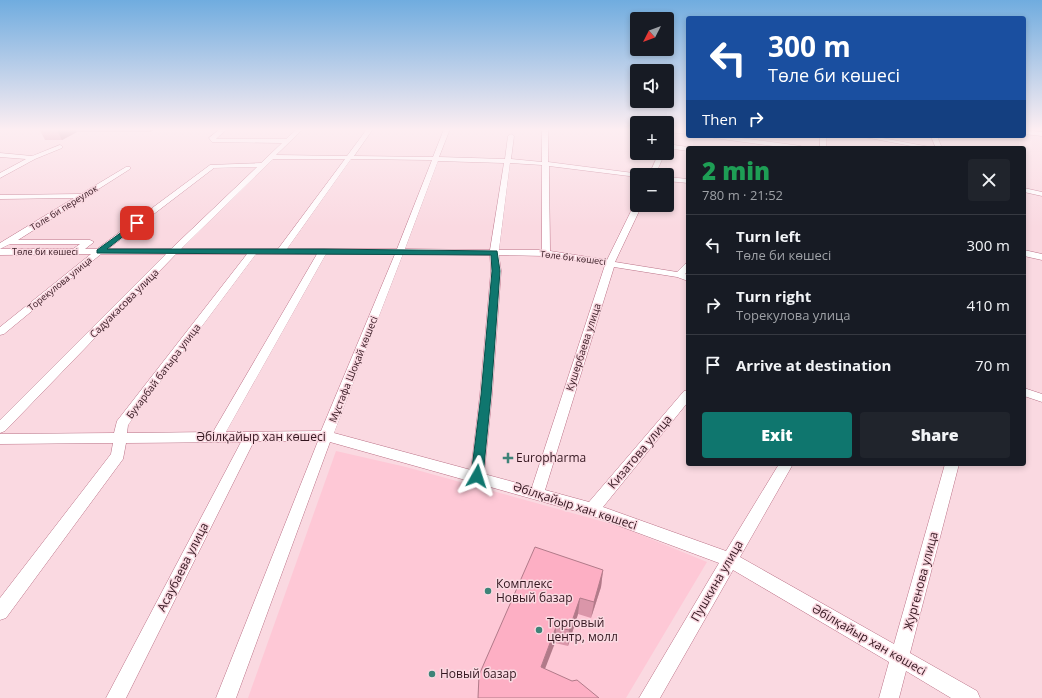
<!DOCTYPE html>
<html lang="en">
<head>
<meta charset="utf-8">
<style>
	:root { --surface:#171b24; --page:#20242c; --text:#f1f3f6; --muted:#9ea1a6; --line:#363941; --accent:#0f766e }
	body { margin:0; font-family:"Open Sans",sans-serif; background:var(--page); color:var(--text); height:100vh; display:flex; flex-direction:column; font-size:15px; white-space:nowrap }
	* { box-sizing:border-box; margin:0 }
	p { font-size:13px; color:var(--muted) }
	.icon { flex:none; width:22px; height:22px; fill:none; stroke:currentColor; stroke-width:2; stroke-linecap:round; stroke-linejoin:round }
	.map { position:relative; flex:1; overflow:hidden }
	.drawer { position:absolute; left:686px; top:146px; width:340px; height:320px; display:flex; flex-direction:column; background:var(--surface); border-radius:4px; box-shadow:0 2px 6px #0003 }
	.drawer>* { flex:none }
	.top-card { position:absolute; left:686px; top:16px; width:340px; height:122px; border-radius:4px; box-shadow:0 2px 6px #0003; background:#1a4fa0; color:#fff; overflow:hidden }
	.needle { width:26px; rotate:228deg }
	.fabs { position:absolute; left:630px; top:12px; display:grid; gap:8px }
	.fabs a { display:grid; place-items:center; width:44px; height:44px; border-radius:4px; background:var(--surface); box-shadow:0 2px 6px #0003; font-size:20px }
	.pin { position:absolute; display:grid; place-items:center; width:34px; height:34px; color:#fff; margin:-17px; border-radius:8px; box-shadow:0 2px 6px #0006 }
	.me { position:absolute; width:44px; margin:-22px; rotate:6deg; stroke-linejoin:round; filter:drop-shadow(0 0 3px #0008) }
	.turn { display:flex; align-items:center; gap:14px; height:84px; padding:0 16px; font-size:18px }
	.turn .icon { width:52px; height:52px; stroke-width:2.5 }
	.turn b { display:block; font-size:28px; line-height:34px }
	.then { display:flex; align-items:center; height:38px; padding:0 16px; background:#0003; gap:8px; font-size:15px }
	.round { display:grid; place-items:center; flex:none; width:42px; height:42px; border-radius:4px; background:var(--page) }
	.overview { display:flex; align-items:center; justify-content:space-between; height:68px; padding:0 16px }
	h1 { font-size:24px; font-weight:800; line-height:30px; color:#1e9e55 }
	.primary-button { display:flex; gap:8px; margin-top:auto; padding:8px 16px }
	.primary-button a { flex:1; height:46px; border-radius:4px; background:var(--accent); color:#fff; font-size:16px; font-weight:800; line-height:46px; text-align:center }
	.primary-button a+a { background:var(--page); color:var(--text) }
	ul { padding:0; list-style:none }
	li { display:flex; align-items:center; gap:12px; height:60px; padding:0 16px; border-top:1px solid var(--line) }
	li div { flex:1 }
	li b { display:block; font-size:15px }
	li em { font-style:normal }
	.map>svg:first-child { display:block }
	.built { fill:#fec8d6 }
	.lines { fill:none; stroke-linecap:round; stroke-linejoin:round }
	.minor-casing { stroke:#bb7287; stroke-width:1 }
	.minor { fill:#fff; fill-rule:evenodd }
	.wall { fill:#da96a9 }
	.shaded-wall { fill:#b17a89 }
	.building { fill:#fdafc4; stroke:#b17a89 }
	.route { fill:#0f766e; stroke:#0a4d48 }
	.poi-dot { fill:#3e8378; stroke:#fad9e1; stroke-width:1.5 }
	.labels { text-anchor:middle; stroke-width:3; stroke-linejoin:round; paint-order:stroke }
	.far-street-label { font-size:9px; fill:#33161f; stroke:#fad9e1 }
	.street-label { font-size:10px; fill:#33161f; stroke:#fad9e1 }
	.near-street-label { font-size:12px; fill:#33161f; stroke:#fad9e1 }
	.near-poi-label { font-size:12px; fill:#33161f; stroke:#fad9e1; text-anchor:start }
</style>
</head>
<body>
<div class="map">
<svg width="1042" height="698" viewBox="0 0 1042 698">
	<rect width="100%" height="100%" fill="#fad9e1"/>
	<!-- built -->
	<polygon class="built" points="336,451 406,467 619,526 707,562 626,698 248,698"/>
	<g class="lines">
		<defs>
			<g id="minor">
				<path d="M220,129H227L216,139H286L297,129H303L276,155L347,156L367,129H373L354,156L433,157L444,129H450L439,157L505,159L508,136L511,134L514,136L511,159L542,162V129H548V162L641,174L642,175H637V177L549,166L550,251L607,260L634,205L637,203V205H642L615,262L677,272L685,264L688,263V271L685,274L688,275V281L677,277L614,267L545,490L589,502L684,391L688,390V402L603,507L726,551L779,464H793L740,557L894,644L945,464H959L910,653L977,691L980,698H951L906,671L899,698H879L889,662L733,570L660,698H639L719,563L590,515L330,442L236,698H216L318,441H254L126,698H106L241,442L126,443L123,459L6,618L0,620V598L111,454L113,443L0,444V434L114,433L117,421L247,254H176L5,431L0,433V420L166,254H101L4,334L0,335V327L91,254L0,255V243L74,198L0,199V195L81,194L126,167H130V169L18,240H90L94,242L85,249H97L210,165L261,163L282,143L212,142L209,138ZM273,159H345L278,249H181ZM351,159L432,160L397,249H287ZM438,161L504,163L490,250L405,249ZM510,163L542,165V250H499ZM257,167L171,249H108L214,168ZM10,244H80L73,249H0ZM256,254H317L213,432L127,433L128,425ZM326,254H395L321,431L226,432ZM403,254L490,255L491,271L480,395L471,470L334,433ZM499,255L546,256L605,265L532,487L484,474L492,395L501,271Z"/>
				<polygon points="667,129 688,130 688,134 667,132"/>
				<polygon points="1024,130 1042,132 1042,136 1024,134"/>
				<polygon points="711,136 726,136 801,146 804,148 788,148 714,138"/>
				<rect x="820" y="136" width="6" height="12"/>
				<polygon points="859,136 872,136 935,148 922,148"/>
				<polygon points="931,136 937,136 942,148 936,148"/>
				<polygon points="667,144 688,147 690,148 688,148 688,151 667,148"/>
				<polygon points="60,145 62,146 62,148 35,159 0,178 0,173 26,159 0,157 0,153 32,156"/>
				<polygon points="659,153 665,153 655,175 649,175"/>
				<polygon points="667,177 688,179 688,183 667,181"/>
				<polygon points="1024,188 1042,192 1042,196 1024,192"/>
				<polygon points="1024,250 1042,254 1042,260 1024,256"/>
				<polygon points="1024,388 1042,394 1042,402 1024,396"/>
			</g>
		</defs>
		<!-- minor casing -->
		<use href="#minor" class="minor-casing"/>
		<!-- minor -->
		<use href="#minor" class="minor"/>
	</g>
	<!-- wall -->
	<g class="wall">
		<polygon points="42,129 156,129 150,132 77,132 62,140 45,140 40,130"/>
		<polygon points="603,570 601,587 591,618 578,614 568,646 555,643 478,698"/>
	</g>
	<!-- shaded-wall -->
	<g class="shaded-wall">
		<polygon points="59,129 76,129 77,132 62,140 57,130"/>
		<polygon points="149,129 156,129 150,132"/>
		<polygon points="603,570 601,587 591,618 594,602"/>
		<polygon points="580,598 578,614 568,646 569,630"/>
		<polygon points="556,627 555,643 540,682 541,667"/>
	</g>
	<!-- building -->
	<g class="building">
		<polygon points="42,129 59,129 57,130 40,130"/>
		<polygon points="535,547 603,570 594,602 580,598 569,630 556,627 541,667 572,681 577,680 599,698 478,698 479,675"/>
	</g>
	<!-- sky -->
	<linearGradient id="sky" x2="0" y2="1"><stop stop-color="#70acdf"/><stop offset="0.57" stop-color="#fdeef2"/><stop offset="1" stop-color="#fdeef2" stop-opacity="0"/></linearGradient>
	<rect width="1042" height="227" fill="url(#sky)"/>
	<!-- route -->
	<polygon class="route" points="137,221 139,222 139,224 107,249 324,249 497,251 500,271 491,395 483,476 481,480 477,481 473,480 471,476 481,395 492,271 491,255 97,253 97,250"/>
	<!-- markers -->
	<g class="poi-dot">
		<path d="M506 452h4v4h4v4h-4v4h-4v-4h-4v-4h4z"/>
		<circle cx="488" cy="591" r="4"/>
		<circle cx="539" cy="630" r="4"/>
		<circle cx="432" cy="674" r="4"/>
	</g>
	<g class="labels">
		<!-- far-street labels -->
		<g class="far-street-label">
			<text transform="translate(64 208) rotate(-32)" y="3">Толе би переулок</text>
			<text x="45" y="255">Төле би көшесі</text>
			<text transform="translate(573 258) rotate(7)" y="3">Төле би көшесі</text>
			<text transform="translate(60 284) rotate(-39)" y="3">Торекулова улица</text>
		</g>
		<!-- street labels -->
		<g class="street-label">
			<text transform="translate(124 303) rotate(-45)" y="4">Садуакасова улица</text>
			<text transform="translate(583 347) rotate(-72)" y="4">Кушербаева улица</text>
			<text transform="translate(353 369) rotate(-68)" y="4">Мұстафа Шоқай көшесі</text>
			<text transform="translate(163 371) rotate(-53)" y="4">Бухарбай батыра улица</text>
		</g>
		<!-- near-street labels -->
		<g class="near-street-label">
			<text x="261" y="441">Әбілқайыр хан көшесі</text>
			<text transform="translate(640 452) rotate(-50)" y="4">Кизатова улица</text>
			<text transform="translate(575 506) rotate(18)" y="4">Әбілқайыр хан көшесі</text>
			<text transform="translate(183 567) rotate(-63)" y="4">Асаубаева улица</text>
			<text transform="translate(717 581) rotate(-60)" y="4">Пушкина улица</text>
			<text transform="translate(921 581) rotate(-75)" y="4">Жургенова улица</text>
			<text transform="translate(869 640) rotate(30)" y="4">Әбілқайыр хан көшесі</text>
		</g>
		<!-- near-poi labels -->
		<g class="near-poi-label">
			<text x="516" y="462">Europharma</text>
			<text x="496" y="588">Комплекс<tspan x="496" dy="14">Новый базар</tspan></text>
			<text x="547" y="627">Торговый<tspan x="547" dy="14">центр, молл</tspan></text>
			<text x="440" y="678">Новый базар</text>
		</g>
	</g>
</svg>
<div class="fabs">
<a><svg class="needle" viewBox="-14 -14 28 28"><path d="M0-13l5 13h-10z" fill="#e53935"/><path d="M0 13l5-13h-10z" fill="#9ea1a6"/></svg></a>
<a><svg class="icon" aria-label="sound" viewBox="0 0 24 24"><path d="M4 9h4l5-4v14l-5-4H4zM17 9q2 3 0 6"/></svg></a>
<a>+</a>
<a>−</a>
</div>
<div class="pin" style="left:137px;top:223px;background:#d93025"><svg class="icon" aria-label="arrive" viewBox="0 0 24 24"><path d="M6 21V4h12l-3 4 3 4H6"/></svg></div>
<svg class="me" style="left:477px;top:476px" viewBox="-20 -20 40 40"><path d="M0-17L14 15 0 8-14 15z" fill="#0f766e" stroke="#fff" stroke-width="4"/></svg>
<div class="top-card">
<div class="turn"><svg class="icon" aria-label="left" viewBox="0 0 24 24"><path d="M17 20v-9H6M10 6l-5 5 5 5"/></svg><div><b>300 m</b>Төле би көшесі</div></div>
<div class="then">Then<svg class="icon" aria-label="right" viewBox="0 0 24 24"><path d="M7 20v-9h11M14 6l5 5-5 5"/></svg></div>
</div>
<section class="drawer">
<div class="overview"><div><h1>2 min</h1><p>780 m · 21:52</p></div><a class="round"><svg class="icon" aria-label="close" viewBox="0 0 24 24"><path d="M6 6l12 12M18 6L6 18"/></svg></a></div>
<ul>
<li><svg class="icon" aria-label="left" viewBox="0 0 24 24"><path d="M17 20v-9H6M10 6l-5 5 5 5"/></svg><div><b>Turn left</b><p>Төле би көшесі</p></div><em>300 m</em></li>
<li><svg class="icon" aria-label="right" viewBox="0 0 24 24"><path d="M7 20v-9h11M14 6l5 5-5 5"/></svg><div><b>Turn right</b><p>Торекулова улица</p></div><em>410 m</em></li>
<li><svg class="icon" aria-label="arrive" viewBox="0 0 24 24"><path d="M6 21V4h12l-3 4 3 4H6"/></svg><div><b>Arrive at destination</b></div><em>70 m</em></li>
</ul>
<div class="primary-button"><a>Exit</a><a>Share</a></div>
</section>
</div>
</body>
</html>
